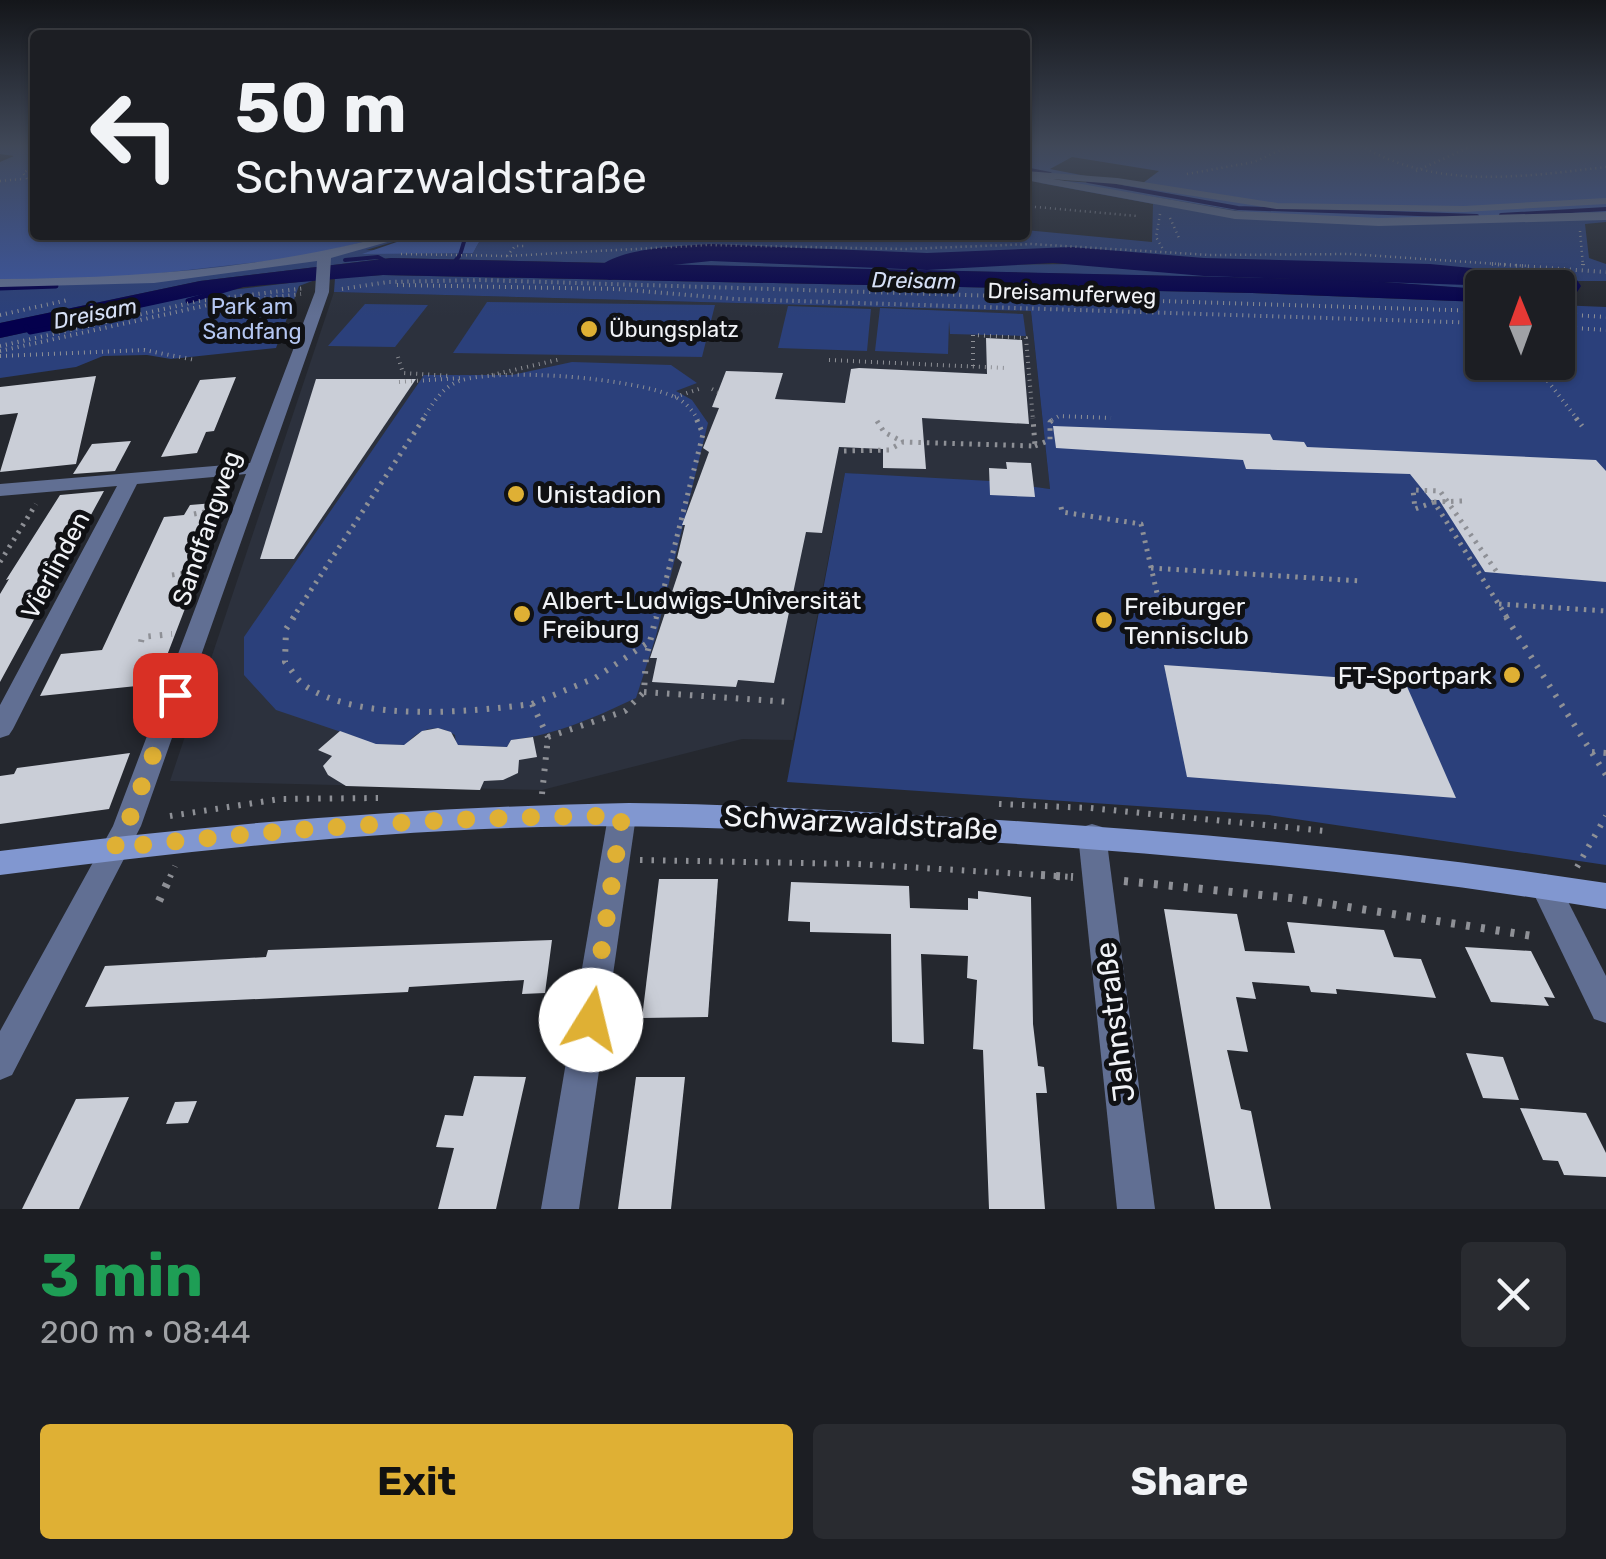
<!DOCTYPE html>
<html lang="en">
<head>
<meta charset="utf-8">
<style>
	:root { --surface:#1c1e23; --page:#292b30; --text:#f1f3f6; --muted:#a0a2a6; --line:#3a3c41; --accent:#dfb034 }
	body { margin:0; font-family:Rubik,sans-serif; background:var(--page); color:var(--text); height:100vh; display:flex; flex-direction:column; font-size:38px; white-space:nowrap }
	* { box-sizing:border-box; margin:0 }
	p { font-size:32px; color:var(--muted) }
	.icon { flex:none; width:55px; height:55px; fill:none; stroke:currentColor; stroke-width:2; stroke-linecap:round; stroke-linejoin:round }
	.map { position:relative; height:1209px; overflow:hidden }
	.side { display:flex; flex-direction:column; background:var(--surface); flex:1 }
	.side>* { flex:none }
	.top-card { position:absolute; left:30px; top:30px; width:1000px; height:210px; border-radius:10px; box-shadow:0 2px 8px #0004,0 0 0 2px var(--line); background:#1c1e23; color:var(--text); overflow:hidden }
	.needle { width:65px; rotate:359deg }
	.fabs { position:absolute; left:1465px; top:270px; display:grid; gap:20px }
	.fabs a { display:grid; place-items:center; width:110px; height:110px; border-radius:10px; background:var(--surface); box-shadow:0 2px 8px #0004,0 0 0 2px var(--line); font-size:50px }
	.pin { position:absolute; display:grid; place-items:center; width:85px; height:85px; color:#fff; margin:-42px; border-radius:20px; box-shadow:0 5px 15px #0006 }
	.me { position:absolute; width:110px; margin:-55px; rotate:9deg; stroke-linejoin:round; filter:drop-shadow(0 0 8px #0008) }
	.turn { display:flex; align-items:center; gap:35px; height:210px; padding:0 40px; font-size:45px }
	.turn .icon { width:130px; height:130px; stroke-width:2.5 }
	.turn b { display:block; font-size:70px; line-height:85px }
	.round { display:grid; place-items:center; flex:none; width:105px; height:105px; border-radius:10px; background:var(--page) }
	.summary { display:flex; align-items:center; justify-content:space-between; height:170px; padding:0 40px }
	h1 { font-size:60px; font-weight:700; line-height:75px; color:#1e9e55 }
	.button { display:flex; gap:20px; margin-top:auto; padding:20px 40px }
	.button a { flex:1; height:115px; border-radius:10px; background:var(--accent); color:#111; font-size:40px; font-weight:700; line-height:115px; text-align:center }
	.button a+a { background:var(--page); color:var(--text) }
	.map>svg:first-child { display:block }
	.built { fill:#2c313d }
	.green { fill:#2b407b }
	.forest { fill:#3c57a4 }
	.water { fill:#04004d }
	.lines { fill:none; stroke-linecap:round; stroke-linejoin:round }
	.stream-far1 { stroke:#04004d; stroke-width:4 }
	.stream { stroke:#04004d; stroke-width:5 }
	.river { fill:#04004d; fill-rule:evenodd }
	.building { fill:#caced7 }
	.path-far4 { stroke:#8e9096; stroke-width:2.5; stroke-dasharray:1 4; stroke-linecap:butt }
	.path-far3 { stroke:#8e9096; stroke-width:4; stroke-dasharray:1 5; stroke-linecap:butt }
	.path-far2 { stroke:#8e9096; stroke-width:5; stroke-dasharray:2.5 6; stroke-linecap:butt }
	.path-far1 { stroke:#8e9096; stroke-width:6; stroke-dasharray:2.5 9; stroke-linecap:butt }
	.path { stroke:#8e9096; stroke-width:8; stroke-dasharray:4 11; stroke-linecap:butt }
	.service { stroke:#616f93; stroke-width:6 }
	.minor { fill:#616f93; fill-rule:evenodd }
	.secondary { fill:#8197d0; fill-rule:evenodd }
	.route { stroke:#dfb034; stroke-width:18; stroke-dasharray:0 32.4 }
	.poi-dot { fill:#dfb034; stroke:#101114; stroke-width:4 }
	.labels { text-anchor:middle; stroke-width:10; stroke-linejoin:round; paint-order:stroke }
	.far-water-label { font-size:22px; font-style:italic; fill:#d6e0f6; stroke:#101114 }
	.far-street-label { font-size:22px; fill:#f1f3f7; stroke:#101114 }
	.far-park-label { font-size:22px; fill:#b5c7f2; stroke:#101114 }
	.far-poi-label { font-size:22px; fill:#f1f3f7; stroke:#101114; text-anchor:start }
	.poi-label { font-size:25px; fill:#f1f3f7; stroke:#101114; text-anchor:start }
	.street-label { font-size:25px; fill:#f1f3f7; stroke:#101114 }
	.near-street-label { font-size:30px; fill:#f1f3f7; stroke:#101114 }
</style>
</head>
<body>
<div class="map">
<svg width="1606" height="1209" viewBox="0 0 1606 1209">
	<rect width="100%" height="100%" fill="#25282f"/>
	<!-- built -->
	<polygon class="built" points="334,292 1031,311 1050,489 845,473 793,740 742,739 542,790 170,781"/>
	<!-- green -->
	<g class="green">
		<polygon points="1050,180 1245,212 1606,212 1606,222 1585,224 1589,258 1606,264 1606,281 1549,281 1371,265 1191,264 1030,252 953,257 756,251 659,253 612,263 391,258 200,281 0,323 0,281 391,235 417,235 366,250 473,253 483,235 897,235 990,240 994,235 1025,235 1025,230 1152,242 1153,204 1040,183"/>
		<polygon points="733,256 905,265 1084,264 1138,270 1391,270 1538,286 1474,289 1356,280 636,264 637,260"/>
		<polygon points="383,275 1252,293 1482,302 1482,362 1558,362 1558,305 1606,307 1606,865 1269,815 787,782 845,473 990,481 1050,489 1031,311 334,292 335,278"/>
		<polygon points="315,280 299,286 276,348 171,359 147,355 103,356 76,367 0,378 0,338 205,293"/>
		<polygon points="487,302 715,305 702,357 453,353"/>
		<polygon points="365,304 428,305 395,347 328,346"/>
		<polygon points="788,306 871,309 867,351 778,348"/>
		<polygon points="880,308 1023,314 1026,336 950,334 949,321 948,354 875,351"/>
		<path d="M572,362L671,365L697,383L676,391L692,400L708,423L656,636L636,698C595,717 557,735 511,740L507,747L456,745L455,735C438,723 418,728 406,745L355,744L356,737L276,710L244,675V637L424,375H512Z"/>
	</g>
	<!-- forest -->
	<g class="forest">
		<polygon points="0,146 35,146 35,235 391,235 303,257 126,277 0,281 0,162 14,156 0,154"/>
		<polygon points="1025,146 1606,146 1606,212 1376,220 1245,212 1050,180 1139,186 1159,171 1072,157 1050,169 1091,177 1025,173"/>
		<polygon points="417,235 483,235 473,253 362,254"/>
	</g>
	<!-- water -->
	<polygon class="water" points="391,258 1356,280 1482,289 1482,302 1252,293 383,275 232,288 0,338 0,323 200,281"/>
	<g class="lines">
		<!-- stream-far1 -->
		<g class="stream-far1">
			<polyline points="1025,169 1050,174"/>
			<polyline points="1088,181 1238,208 1477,216"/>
			<polyline points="1501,215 1606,209"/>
			<polyline points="345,260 378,257 389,263"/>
			<polyline points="451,266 460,255 466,235"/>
		</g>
		<!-- stream -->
		<g class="stream">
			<polyline points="0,288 56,286"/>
			<polyline points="188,301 241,285"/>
			<polyline points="26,327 30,332 125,314"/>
		</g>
		<!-- river -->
		<path class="river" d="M711,244L927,253L1072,247L1204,258L1430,264L1566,277L1577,280L1581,286L1577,292L1558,294V288L1204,276L1053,263L927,270L711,261L643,268L610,280L600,277L595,271C614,247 683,246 711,244Z"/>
	</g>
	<!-- building -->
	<g class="building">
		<polygon points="986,338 1022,340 1029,424 922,418 926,469 883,468 883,449 839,447 822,533 806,532 774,683 738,680 736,687 652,682 657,658 650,658 682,562 677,558 685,525 682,525 709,452 703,448 719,408 712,407 726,371 783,373 775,399 845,403 851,369 859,368 987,374"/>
		<polygon points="96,376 76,464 0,472 18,413 0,415 0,387"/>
		<polygon points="236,377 214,431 206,432 197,453 161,457 200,380"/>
		<polygon points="316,379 416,379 294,559 260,559"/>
		<polygon points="1053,426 1270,434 1273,440 1304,442 1307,447 1596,460 1606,471 1606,582 1485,572 1439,500 1431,500 1410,474 1246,469 1243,460 1056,448"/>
		<polygon points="131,441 115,471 73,474 92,444"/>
		<polygon points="1006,462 1031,463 1035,497 990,495 989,468 1007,469"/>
		<polygon points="104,491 43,603 0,682 0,594 9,579 6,580 60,495"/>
		<polygon points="226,502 156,684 40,696 61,654 102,650 164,517 184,515 190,505"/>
		<polygon points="1164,665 1405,682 1456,798 1187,777"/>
		<polygon points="438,728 451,732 458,745 507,747 511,740 533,737 537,757 519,760 518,773 503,780 484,781 480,790 346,786 328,775 323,766 332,756 318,750 340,731 376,744 404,745 422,731"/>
		<polygon points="130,753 109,809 0,824 0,776 14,774 17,768"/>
		<polygon points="659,879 718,879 708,1017 642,1018"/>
		<polygon points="791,882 909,886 910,908 968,910 968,898 978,899 978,891 1031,897 1033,1024 1038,1066 1044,1067 1047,1093 1036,1093 1045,1209 989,1209 983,1050 973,1049 977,980 967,978 968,956 921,954 924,1044 892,1042 891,934 810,932 810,922 788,921"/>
		<polygon points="1164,909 1237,914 1245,951 1295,953 1287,922 1384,930 1394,957 1421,959 1436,998 1336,989 1337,994 1311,992 1309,986 1252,982 1256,999 1236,997 1248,1052 1227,1050 1241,1109 1251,1111 1271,1209 1215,1209"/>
		<polygon points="552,940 545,993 522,994 524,980 409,987 408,992 85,1007 105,966 266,957 268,950"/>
		<polygon points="1465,947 1531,951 1555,998 1544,997 1549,1006 1491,1002"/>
		<polygon points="1466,1053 1503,1057 1519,1100 1483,1098"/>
		<polygon points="474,1076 526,1077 496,1209 438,1209 454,1148 436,1147 445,1115 463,1116"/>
		<polygon points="636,1077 685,1077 671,1209 618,1209"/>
		<polygon points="129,1097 79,1209 22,1209 76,1099"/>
		<polygon points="197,1101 188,1123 166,1124 175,1102"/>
		<polygon points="1520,1108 1586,1113 1606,1153 1606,1177 1564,1175 1558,1161 1543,1160"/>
	</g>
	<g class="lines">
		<!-- path-far4 -->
		<g class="path-far4">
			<path d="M1361,146C1439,190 1520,177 1606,167"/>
			<polyline points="35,166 23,173 31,185 31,211 35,215"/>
			<polyline points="1416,171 1472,146"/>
			<polyline points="1187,174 1254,162 1289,146"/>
			<polyline points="0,181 22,179"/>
			<polyline points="1025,206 1137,216"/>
			<polyline points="1160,214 1156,237 1164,251"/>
			<polyline points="1170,218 1180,240"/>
			<polyline points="1580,231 1583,266"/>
			<polyline points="985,239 987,235"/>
			<polyline points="401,254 507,256 708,245 906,249 1031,244 1210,255 1350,254 1528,266"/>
			<polyline points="507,256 515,246 527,246"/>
		</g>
		<!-- path-far3 -->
		<g class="path-far3">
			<polyline points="1492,264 1606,272"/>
			<polyline points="1583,264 1583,270"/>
			<polyline points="397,285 616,289 735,299 1482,323"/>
			<polyline points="342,289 388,282 481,280 1482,311"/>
			<polyline points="1558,314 1606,317"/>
			<polyline points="0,315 68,300"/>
			<polyline points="1558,327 1606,330"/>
			<polyline points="0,346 199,301 306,288"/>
			<polyline points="0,351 208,305 301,294"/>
			<polyline points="0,356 144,350 195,360"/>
			<polyline points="398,357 403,373 452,376"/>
			<polyline points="829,360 1006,368"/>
			<polyline points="1533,362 1578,420"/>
			<polyline points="973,366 973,335 1026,338 1033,420"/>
			<polyline points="492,375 561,359"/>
			<polyline points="399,382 461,378"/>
			<polyline points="712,389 718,392"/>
			<polyline points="675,397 699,389"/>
			<path d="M422,420C432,405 441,388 459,381C500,367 638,378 677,398C686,403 693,411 698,420"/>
			<polyline points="1052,420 1059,416 1111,418"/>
		</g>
		<!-- path-far2 -->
		<g class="path-far2">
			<polyline points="1576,418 1582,426"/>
			<polyline points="877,421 884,432 903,442"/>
			<polyline points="1035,446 1050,440 1050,422 1056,418"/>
			<polyline points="844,451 889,450 903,442 1035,446 1033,418"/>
			<polyline points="1462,501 1434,502 1508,619"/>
			<polyline points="1434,502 1415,509 1413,490 1440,491 1499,575"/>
			<polyline points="1061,507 1062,512 1141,524 1163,619"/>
			<polyline points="194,514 219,509"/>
			<polyline points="0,562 36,504"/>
			<polyline points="1151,568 1362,581"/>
			<polyline points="172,575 198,571"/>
			<polyline points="1499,604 1606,611"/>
			<polyline points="292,619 424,418"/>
			<polyline points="656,619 703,434 696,418"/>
		</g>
		<!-- path-far1 -->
		<g class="path-far1">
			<path d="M294,617L286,629L285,662C291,669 297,680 304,685C358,723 470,712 532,704L548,737"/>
			<polyline points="1162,617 1168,643"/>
			<polyline points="1506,617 1606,775"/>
			<polyline points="141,642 142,637 172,634"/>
			<polyline points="644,692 790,702"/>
			<polyline points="532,704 595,678 652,640"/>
			<polyline points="548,737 625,711 644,692 646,658 656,617"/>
			<polyline points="1592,752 1606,753"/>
			<polyline points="542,794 548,737"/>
			<polyline points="999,804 1090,808 1326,831"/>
			<polyline points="170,816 280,799 378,798"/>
			<polyline points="640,860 857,864 1073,877"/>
			<polyline points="1577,867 1606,816"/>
			<polyline points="170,877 175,866"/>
		</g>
		<!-- path -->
		<g class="path">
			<polyline points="1041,875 1073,877"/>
			<polyline points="1124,881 1291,898 1539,937"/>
			<polyline points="159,901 171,875"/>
		</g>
		<!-- service -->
		<polyline class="service" points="1025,174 1117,181 1277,206 1464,209 1606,201"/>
		<!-- minor -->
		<g class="minor">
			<polygon points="1025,174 1235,211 1379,218 1606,212 1606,220 1379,226 1235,219 1025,180"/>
			<path d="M391,235H412L331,258L329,292L141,826L12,1075L0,1080V1031L113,826L246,474L137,484L13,729L9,735L0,738V705L117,486L0,496V484L250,463L315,292L317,261L154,283L0,287V279C132,278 263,269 391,235Z"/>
			<polygon points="622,806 632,809 636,816 579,1209 541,1209 608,816 612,809"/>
			<polygon points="1092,824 1102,827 1106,835 1155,1209 1117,1209 1078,835 1082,827"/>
			<polygon points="1545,874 1556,878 1606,976 1606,1023 1594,1019 1530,886 1534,878"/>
		</g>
		<!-- secondary -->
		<path class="secondary" d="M629,803C730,804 831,810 933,816C1158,829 1382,848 1606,883V909C1384,873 1162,852 937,839C805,832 674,824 541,827C360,832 179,852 0,875V851C209,824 418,807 629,803Z"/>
	</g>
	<!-- sky -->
	<linearGradient id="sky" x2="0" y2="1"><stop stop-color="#14161a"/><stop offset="0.46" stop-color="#404858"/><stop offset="1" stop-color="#404858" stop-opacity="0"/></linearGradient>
	<rect width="1606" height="316" fill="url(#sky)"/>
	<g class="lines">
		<!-- route -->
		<path class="route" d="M175,695L127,826L114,848C283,829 452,816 622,816L591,1020"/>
	</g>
	<!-- markers -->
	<g class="poi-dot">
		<circle cx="589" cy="329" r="10"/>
		<circle cx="516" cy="494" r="10"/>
		<circle cx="522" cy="614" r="10"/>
		<circle cx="1104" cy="620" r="10"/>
		<circle cx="1512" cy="675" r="10"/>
	</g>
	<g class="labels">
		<!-- far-water labels -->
		<g class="far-water-label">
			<text transform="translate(914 280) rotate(1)" y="8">Dreisam</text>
			<text transform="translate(95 313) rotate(-11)" y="8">Dreisam</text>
		</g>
		<!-- far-street labels -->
		<g class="far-street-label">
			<text transform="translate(1072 293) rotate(2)" y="8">Dreisamuferweg</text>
		</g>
		<!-- far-park labels -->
		<g class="far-park-label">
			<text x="252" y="314">Park am<tspan x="252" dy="25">Sandfang</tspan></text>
		</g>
		<!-- far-poi labels -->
		<g class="far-poi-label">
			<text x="609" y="337">Übungsplatz</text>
		</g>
		<!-- poi labels -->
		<g class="poi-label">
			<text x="536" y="503">Unistadion</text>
			<text x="542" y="609">Albert-Ludwigs-Universität<tspan x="542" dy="29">Freiburg</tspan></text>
			<text x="1124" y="615">Freiburger<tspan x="1124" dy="29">Tennisclub</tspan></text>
			<text x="1492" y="684" text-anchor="end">FT-Sportpark</text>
		</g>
		<!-- street labels -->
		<g class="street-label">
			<text transform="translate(206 528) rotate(-71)" y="9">Sandfangweg</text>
			<text transform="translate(55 565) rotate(-62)" y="9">Vierlinden</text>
		</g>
		<!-- near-street labels -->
		<g class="near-street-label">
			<text transform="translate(861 823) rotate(3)" y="10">Schwarzwaldstraße</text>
			<text transform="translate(1115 1022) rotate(-97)" y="10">Jahnstraße</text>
		</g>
	</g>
</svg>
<div class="fabs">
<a><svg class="needle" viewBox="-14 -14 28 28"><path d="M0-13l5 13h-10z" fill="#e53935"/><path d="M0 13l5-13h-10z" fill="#a0a2a6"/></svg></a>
</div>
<div class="pin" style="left:175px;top:695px;background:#d93025"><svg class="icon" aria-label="arrive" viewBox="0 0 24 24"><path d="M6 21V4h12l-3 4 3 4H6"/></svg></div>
<svg class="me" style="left:591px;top:1020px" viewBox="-20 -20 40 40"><circle r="19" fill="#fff"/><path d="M0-13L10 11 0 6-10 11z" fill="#dfb034"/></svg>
<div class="top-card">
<div class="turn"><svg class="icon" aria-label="left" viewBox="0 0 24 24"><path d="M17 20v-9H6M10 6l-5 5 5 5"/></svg><div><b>50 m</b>Schwarzwaldstraße</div></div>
</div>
</div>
<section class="side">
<div class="summary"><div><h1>3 min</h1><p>200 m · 08:44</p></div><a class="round"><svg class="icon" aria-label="close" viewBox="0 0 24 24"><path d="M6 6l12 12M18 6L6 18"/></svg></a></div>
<div class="button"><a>Exit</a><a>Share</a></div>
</section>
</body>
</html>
